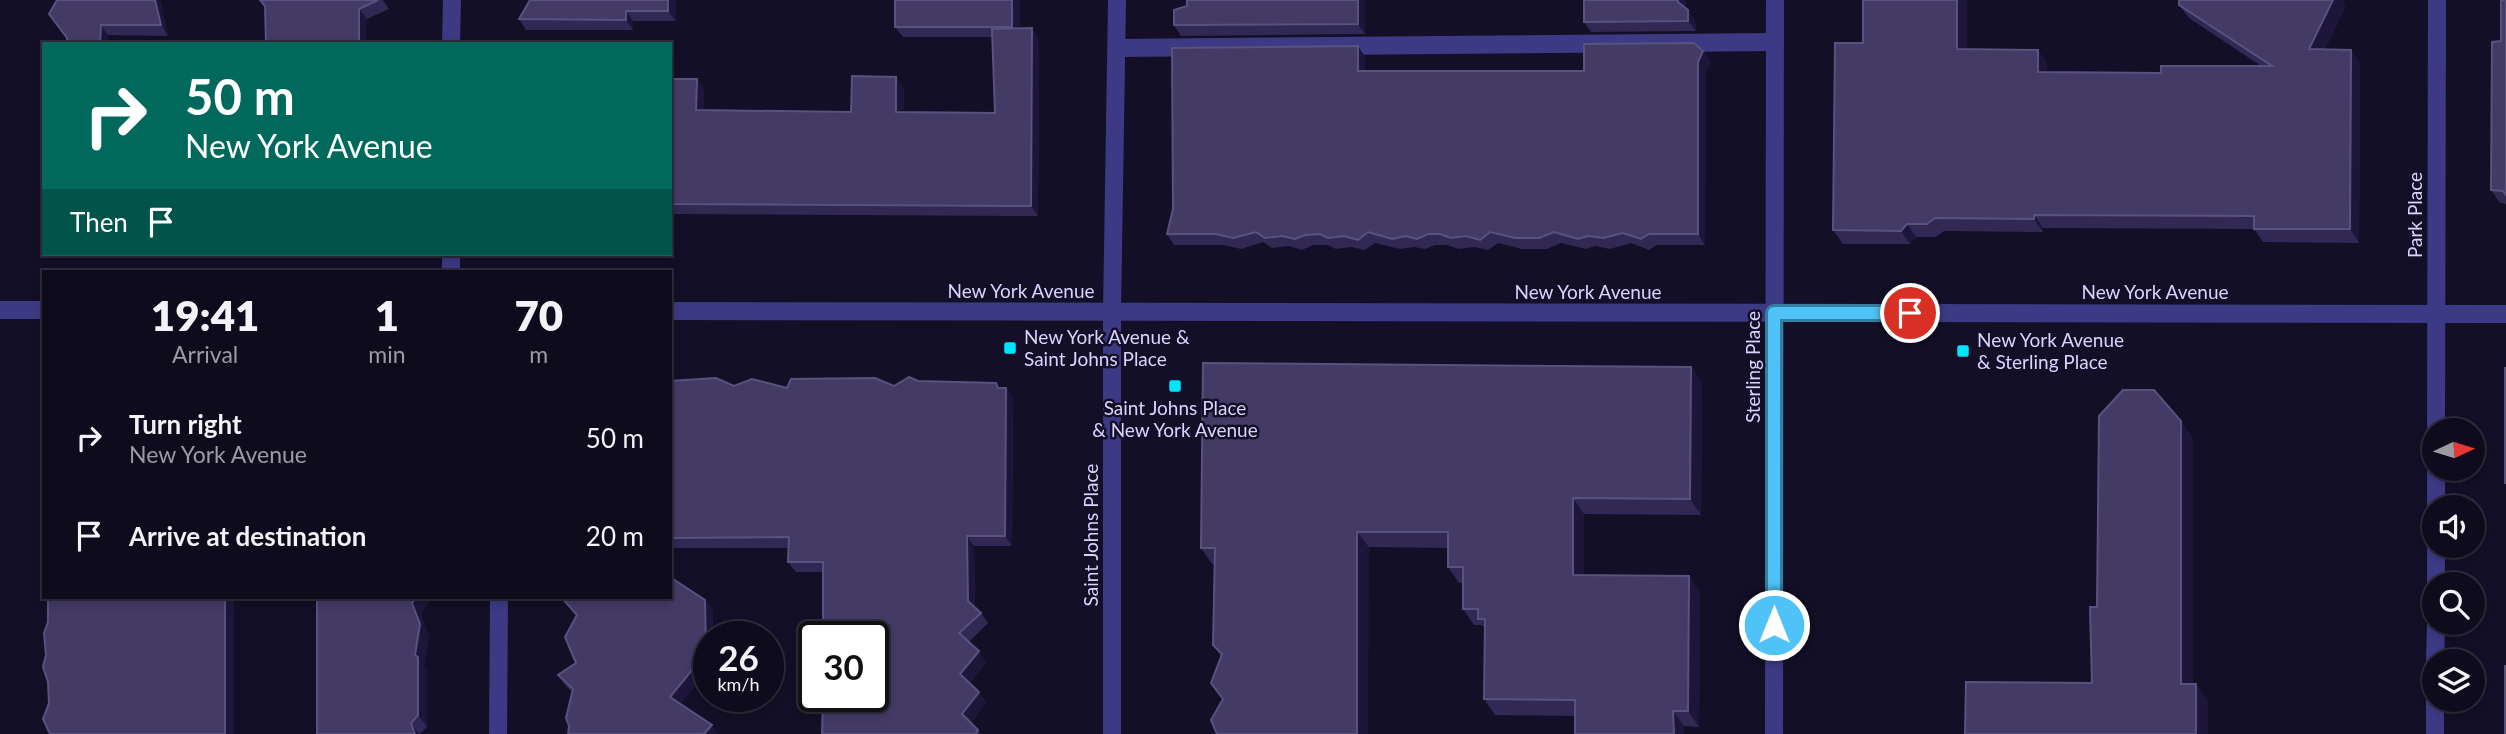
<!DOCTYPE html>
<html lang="en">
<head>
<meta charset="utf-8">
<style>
	:root { --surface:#0e0b1c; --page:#1c1929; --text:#f1f3f6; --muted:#9b9ba3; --line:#2e2b3b }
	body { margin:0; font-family:Lato,sans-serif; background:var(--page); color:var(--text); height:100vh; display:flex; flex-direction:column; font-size:26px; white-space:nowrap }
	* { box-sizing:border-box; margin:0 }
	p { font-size:23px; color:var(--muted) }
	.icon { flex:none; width:38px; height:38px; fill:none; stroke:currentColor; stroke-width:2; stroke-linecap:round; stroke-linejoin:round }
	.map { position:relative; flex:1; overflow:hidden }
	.drawer { position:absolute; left:42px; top:270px; width:630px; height:329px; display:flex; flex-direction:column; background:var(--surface); border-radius:0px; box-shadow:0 4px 10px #0003,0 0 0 2px var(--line) }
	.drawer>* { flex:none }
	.guide { position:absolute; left:42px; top:42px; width:630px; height:214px; border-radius:0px; box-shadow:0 4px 10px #0003,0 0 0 2px var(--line); background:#00695c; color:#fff; overflow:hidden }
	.needle { width:46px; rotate:86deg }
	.fabs { position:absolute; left:2422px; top:418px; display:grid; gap:14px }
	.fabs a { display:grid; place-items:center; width:63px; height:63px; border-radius:50%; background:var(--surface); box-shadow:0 4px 10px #0003,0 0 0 2px var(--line); font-size:35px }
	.speed { position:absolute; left:693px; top:621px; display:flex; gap:14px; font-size:35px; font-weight:700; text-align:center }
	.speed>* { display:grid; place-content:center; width:91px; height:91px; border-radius:50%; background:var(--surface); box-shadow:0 4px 10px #0003,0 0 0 2px var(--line); line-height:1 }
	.speed small { font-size:18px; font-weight:400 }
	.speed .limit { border:4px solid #111; border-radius:10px; background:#fff; color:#111 }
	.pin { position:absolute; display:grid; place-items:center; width:60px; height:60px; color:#fff; margin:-30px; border:4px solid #fff; border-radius:50%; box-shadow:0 2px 7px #0007 }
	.me { position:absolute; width:77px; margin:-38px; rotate:0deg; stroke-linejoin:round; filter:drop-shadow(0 0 5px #0008) }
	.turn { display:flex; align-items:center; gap:24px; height:147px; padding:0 28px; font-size:32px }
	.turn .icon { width:91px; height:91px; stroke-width:2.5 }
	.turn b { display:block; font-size:49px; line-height:60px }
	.then { display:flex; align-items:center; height:66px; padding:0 28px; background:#0003; gap:14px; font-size:26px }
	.eta { display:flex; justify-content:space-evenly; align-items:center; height:119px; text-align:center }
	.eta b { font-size:42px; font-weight:800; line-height:49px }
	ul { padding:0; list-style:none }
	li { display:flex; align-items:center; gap:21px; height:98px; padding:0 28px }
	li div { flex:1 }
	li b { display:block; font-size:26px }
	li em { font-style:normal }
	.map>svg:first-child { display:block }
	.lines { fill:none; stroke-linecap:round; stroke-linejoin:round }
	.service { stroke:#3d3a85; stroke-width:18 }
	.minor { stroke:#3d3a85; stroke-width:18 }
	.wall { fill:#312854 }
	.shaded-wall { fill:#1d163a }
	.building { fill:#433a66; stroke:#5a527e; stroke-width:2 }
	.route-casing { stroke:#337fa1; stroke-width:18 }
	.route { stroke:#4fc3f7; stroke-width:12 }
	.poi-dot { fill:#00e5ff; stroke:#130f26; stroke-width:2.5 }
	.labels { text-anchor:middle; stroke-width:5; stroke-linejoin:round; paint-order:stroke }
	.street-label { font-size:19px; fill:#d9d4ff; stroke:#130f26 }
	.poi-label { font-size:19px; fill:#d9d4ff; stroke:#130f26; text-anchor:start }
</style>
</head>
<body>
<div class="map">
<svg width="2506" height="734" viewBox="0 0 2506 734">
	<rect width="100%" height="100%" fill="#130f26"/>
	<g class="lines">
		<!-- service -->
		<polyline class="service" points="1117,48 1775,42"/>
		<!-- minor -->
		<g class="minor">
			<polyline points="451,44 452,0"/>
			<polyline points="451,254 451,271"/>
			<polyline points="0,310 44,310"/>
			<polyline points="670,311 2506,314"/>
			<polyline points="2436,430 2437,0"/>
			<polyline points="2436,508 2436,469"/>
			<polyline points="2436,584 2436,546"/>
			<polyline points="2435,662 2436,623"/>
			<polyline points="498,734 499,597"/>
			<polyline points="1112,734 1112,312 1117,0"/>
			<polyline points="1774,734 1775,0"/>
			<polyline points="2435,734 2435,700"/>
		</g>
	</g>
	<!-- wall -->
	<g class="wall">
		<polygon points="57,0 160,0 168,36 108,35 108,44 67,44 67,38"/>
		<polygon points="260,0 383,0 389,9 367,19 265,7"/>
		<polygon points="530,0 676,0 676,21 633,21 633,30 526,30 519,19"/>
		<polygon points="895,0 1020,0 1020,29 1039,39 1038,216 670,214 670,79 697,79 704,90 704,111 851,112 904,88 903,112 995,113 993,37 903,37 895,27"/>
		<polygon points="1187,0 1365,0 1365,34 1181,36 1174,25 1187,6"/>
		<polygon points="1584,0 1686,0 1686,8 1695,21 1696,31 1591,32 1584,22"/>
		<polygon points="1863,0 1967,0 1967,49 2047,63 2047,72 2161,73 2261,66 2189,18 2179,5 2179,0 2343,0 2345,8 2325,49 2351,50 2360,63 2359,243 2263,242 2254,229 2043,228 2043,232 1944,231 1936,237 1916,237 1910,244 1843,244 1833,230 1863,43"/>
		<polygon points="2506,0 2506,204 2500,203 2491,190 2501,41"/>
		<polygon points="1358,46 1365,57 1365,71 1584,71 1711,62 1706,72 1705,245 1657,245 1649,250 1631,243 1610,249 1595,246 1586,249 1561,243 1547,249 1522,249 1498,243 1488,250 1474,247 1458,249 1447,245 1435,245 1425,249 1414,247 1400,249 1375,243 1365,250 1351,247 1336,249 1328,245 1313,245 1302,250 1289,246 1272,248 1263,242 1241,249 1223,245 1174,245 1167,234"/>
		<polygon points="1691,367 1702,383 1701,515 1584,514 1584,575 1700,592 1699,727 1684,726 1575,716 1495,715 1484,699 1485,629 1482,625 1474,625 1463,609 1463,583 1459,583 1448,567 1448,548 1369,547 1223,699 1211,683 1221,656 1213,645 1215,564 1212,564 1201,548"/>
		<polygon points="670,381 734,386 787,388 894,386 918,381 996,383 1000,388 1006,388 1013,399 1012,546 974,546 975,608 981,613 988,623 969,642 986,662 969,683 979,692 986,703 971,723 981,734 822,734 823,572 796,572 788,562 789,548 670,548"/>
		<polygon points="561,597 705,600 713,611 713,637 709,637 572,692 566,686 558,675 576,663 577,616"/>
		<polygon points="429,602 421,615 429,637 424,665 427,669 427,727 420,734 317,734"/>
	</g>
	<!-- shaded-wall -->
	<g class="shaded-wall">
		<polygon points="155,0 160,0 168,36 161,25"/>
		<polygon points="668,0 676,0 676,21 668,11"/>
		<polygon points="1012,0 1020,0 1020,37 1012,27"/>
		<polygon points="1358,0 1365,0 1365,34 1358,24"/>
		<polygon points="1678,0 1686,0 1686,13 1678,2"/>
		<polygon points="1957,0 1967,0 1967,62 1957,49"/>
		<polygon points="2333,0 2343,0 2345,8 2318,63 2309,49"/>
		<polygon points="359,9 367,19 366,44 359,44"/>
		<polygon points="1688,10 1695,21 1696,31 1688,21"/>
		<polygon points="626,11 633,21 633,30 626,20"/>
		<polygon points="101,25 108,35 108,44 100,44"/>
		<polygon points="1032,28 1039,39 1038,216 1031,206"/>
		<polygon points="1358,46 1365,57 1365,81 1358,71"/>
		<polygon points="2038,50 2047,63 2047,86 2038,72"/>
		<polygon points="2351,50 2360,63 2359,243 2350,229"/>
		<polygon points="1703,51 1711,62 1706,72 1705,245 1698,234 1698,62"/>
		<polygon points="896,77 904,88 903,122 896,112"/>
		<polygon points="697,79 704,90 704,121 696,110"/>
		<polygon points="2034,215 2043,228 2043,232 2034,219"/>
		<polygon points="1907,224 1916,237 1910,244 1901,231"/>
		<polygon points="1691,367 1702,383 1701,515 1690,499"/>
		<polygon points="996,383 1004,394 1006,388 1013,399 1012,546 1005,536 998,388"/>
		<polygon points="2181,421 2193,438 2193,701 2181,684"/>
		<polygon points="1573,498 1584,514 1584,591 1573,575"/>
		<polygon points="1357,532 1369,547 1368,734 1357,734"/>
		<polygon points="967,536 974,546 975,612 968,601"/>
		<polygon points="1689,576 1700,592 1699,727 1688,711"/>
		<rect x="225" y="597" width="9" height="137"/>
		<polygon points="416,597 429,597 429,602 421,615 429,637 424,665 427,669 427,727 418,715 412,603"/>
		<polygon points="705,600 713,611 713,637 709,637 709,669 678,708 670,697"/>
		<polygon points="979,651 986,662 967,685 960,674"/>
		<polygon points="2196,684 2208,701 2208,734 2196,734"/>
		<polygon points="979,692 986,703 969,725 962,714"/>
		<polygon points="1673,711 1684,726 1684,734 1674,734"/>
		<polygon points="411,723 419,734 415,734"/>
		<polygon points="712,725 718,734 704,734"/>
	</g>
	<!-- building -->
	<g class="building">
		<polygon points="57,0 155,0 161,25 101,25 100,44 67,44 67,38 49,14"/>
		<polygon points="260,0 378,0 359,9 359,44 266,44 265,6"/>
		<polygon points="530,0 668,0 668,11 626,11 626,20 519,19"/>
		<rect x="895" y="0" width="117" height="27"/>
		<polygon points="1187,0 1358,0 1358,24 1174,25 1174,10 1187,6"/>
		<polygon points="1584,0 1678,0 1678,2 1688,10 1688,21 1584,22"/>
		<polygon points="1863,0 1957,0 1957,49 2038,50 2038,72 2161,73 2161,66 2272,66 2179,5 2179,0 2333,0 2309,49 2351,50 2350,229 2254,229 2254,216 2034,215 2034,219 1935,218 1927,224 1907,224 1901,231 1833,230 1835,43 1863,43"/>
		<polygon points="2501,0 2506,0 2506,195 2503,191 2491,190 2492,42 2501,41"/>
		<polygon points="1032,28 1031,206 670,204 670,79 697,79 696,110 851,112 852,76 896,77 896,112 995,113 992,29"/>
		<polygon points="1694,43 1703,51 1698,62 1698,234 1649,234 1641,239 1623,233 1603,238 1588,236 1578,239 1554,232 1539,238 1515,238 1490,232 1480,240 1466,236 1451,238 1440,234 1428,234 1417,239 1406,236 1392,239 1368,232 1358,240 1344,236 1328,238 1320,234 1305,235 1295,239 1282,236 1265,238 1256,232 1233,238 1216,234 1167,234 1173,209 1172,48 1358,46 1358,71 1584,71 1584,44"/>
		<polygon points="1203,363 1691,367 1690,499 1573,498 1573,575 1689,576 1688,711 1673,711 1674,734 1575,734 1575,700 1484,699 1485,619 1478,619 1478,609 1463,609 1463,567 1448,567 1448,532 1357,532 1357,734 1217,734 1211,720 1223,699 1211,683 1222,654 1213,645 1215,548 1201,548"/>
		<rect x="2505" y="368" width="1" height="115"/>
		<polygon points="909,377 918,381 996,383 998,388 1006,388 1005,536 967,536 968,601 981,613 959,633 979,651 960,674 979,692 962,714 978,730 976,734 822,734 823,696 873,696 873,637 823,637 823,562 788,562 789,537 670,538 670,381 716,378 734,386 752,379 787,388 791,379 875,378 894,386"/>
		<polygon points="2123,390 2154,390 2181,421 2181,684 2196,684 2196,734 1965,734 1966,682 2092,683 2090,607 2097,607 2099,416"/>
		<polygon points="670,577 705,600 706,653 670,697 712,725 704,734 568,734 569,726 566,718 573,689 558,675 576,663 565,637 577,615 561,597 670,597"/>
		<polygon points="46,597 225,597 225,734 50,734 43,719 49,703 48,682 43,667 46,655 44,633 48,622 48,601"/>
		<polygon points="317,597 416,597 412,603 420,624 415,655 418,657 418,715 411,723 415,734 317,734"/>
		<rect x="2505" y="666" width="1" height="68"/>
	</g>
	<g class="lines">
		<defs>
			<polyline id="route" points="1774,625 1774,313 1910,313"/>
		</defs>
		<!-- route casing -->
		<use href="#route" class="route-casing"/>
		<!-- route -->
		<use href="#route" class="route"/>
	</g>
	<!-- markers -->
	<g class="poi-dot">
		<rect x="1003" y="341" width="14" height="14" rx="3.5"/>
		<rect x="1956" y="344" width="14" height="14" rx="3.5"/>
		<rect x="1168" y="379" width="14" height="14" rx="3.5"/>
	</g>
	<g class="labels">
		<!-- street labels -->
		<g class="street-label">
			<text transform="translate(2415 215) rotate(-90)" y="7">Park Place</text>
			<text x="1021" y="298">New York Avenue</text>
			<text x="1588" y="299">New York Avenue</text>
			<text x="2155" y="299">New York Avenue</text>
			<text transform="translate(1753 367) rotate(-90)" y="7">Sterling Place</text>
			<text transform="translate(1091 535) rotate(-90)" y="7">Saint Johns Place</text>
		</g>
		<!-- poi labels -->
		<g class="poi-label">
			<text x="1024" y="344">New York Avenue &amp;<tspan x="1024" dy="22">Saint Johns Place</tspan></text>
			<text x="1977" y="347">New York Avenue<tspan x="1977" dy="22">&amp; Sterling Place</tspan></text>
			<text x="1175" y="415" text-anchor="middle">Saint Johns Place<tspan x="1175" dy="22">&amp; New York Avenue</tspan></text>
		</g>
	</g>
</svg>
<div class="fabs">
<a><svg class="needle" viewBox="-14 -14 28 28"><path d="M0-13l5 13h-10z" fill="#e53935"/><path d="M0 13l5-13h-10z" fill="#9b9ba3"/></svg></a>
<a><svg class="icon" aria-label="sound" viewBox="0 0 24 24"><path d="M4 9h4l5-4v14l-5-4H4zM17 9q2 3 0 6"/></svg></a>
<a><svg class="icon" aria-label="search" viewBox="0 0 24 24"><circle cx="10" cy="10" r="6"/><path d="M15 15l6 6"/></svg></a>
<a><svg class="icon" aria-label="layers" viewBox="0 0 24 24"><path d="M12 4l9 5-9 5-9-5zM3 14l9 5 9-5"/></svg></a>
</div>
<div class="speed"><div>26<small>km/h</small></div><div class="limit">30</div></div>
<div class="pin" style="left:1910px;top:313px;background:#d93025"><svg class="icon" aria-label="arrive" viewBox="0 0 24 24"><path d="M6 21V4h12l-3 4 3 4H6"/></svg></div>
<svg class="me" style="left:1774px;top:625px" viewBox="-20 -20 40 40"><circle r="17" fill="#4fc3f7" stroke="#fff" stroke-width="3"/><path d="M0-11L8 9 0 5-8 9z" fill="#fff"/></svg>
<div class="guide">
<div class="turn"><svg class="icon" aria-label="right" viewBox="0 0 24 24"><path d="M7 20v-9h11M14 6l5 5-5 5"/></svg><div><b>50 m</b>New York Avenue</div></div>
<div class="then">Then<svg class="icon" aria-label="arrive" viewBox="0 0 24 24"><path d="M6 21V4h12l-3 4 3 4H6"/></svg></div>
</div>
<section class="drawer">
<div class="eta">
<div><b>19:41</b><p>Arrival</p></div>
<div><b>1</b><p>min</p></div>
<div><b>70</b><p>m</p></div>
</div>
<ul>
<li><svg class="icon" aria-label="right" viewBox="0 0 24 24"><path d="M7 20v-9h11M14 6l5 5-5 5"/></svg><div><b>Turn right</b><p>New York Avenue</p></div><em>50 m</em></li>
<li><svg class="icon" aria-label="arrive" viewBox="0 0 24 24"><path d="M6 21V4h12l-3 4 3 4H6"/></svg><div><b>Arrive at destination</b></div><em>20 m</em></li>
</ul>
</section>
</div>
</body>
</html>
